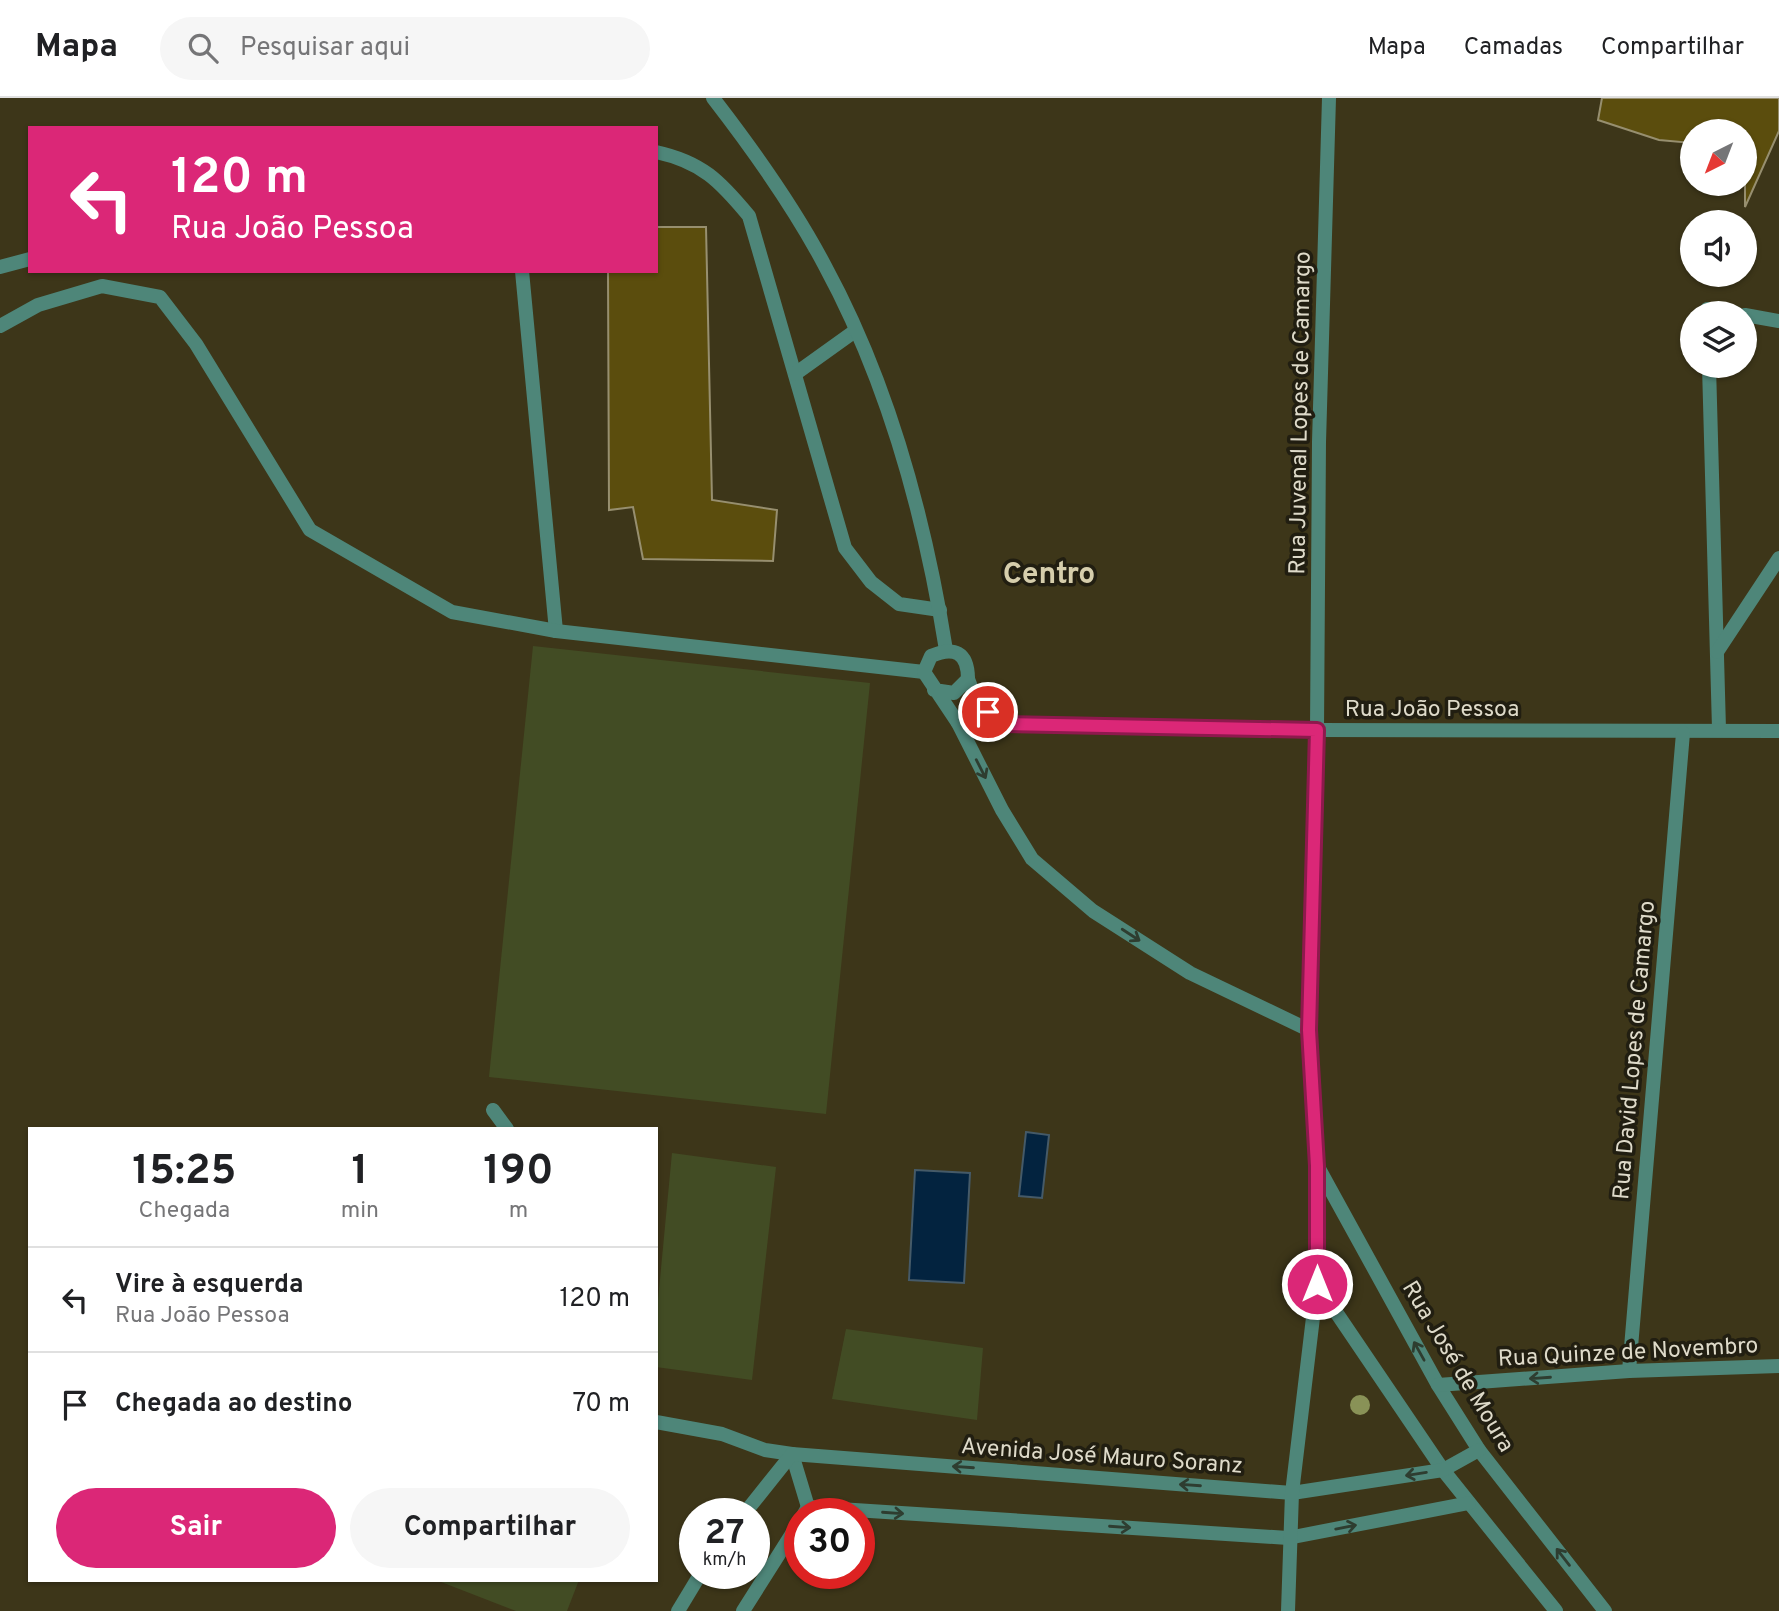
<!DOCTYPE html>
<html lang="pt">
<head>
<meta charset="utf-8">
<style>
	:root { --surface:#fff; --page:#f6f6f6; --text:#202124; --muted:#757577; --line:#e0e0e0; --accent:#db2777 }
	body { margin:0; font-family:Overpass,sans-serif; background:var(--page); color:var(--text); height:100vh; display:flex; flex-direction:column; font-size:26px; white-space:nowrap }
	* { box-sizing:border-box; margin:0 }
	p { font-size:23px; color:var(--muted) }
	.icon { flex:none; width:38px; height:38px; fill:none; stroke:currentColor; stroke-width:2; stroke-linecap:round; stroke-linejoin:round }
	.map { position:relative; flex:1; overflow:hidden }
	.details { position:absolute; left:28px; top:1029px; width:630px; height:455px; display:flex; flex-direction:column; background:var(--surface); border-radius:0px; box-shadow:0 2px 5px #0004 }
	.details>* { flex:none }
	.top-card { position:absolute; left:28px; top:28px; width:630px; height:147px; border-radius:0px; box-shadow:0 2px 5px #0004; background:#db2777; color:#fff; overflow:hidden }
	.needle { width:46px; rotate:222deg }
	.controls { position:absolute; left:1680px; top:21px; display:grid; gap:14px }
	.controls a { display:grid; place-items:center; width:77px; height:77px; border-radius:50%; background:var(--surface); box-shadow:0 2px 5px #0004; font-size:35px }
	.speed { position:absolute; left:679px; top:1400px; display:flex; gap:14px; font-size:35px; font-weight:700; text-align:center }
	.speed>* { display:grid; place-content:center; width:91px; height:91px; border-radius:50%; background:var(--surface); box-shadow:0 2px 5px #0004; line-height:1 }
	.speed small { font-size:18px; font-weight:400 }
	.speed .limit { border:10px solid #d22; background:#fff; color:#111 }
	.pin { position:absolute; display:grid; place-items:center; width:60px; height:60px; color:#fff; margin:-30px; border:4px solid #fff; border-radius:50%; box-shadow:0 2px 7px #0007 }
	.me { position:absolute; width:77px; margin:-38px; rotate:0deg; stroke-linejoin:round; filter:drop-shadow(0 0 5px #0008) }
	.turn { display:flex; align-items:center; gap:24px; height:147px; padding:0 28px; font-size:32px }
	.turn .icon { width:91px; height:91px; stroke-width:2.5 }
	.turn b { display:block; font-size:49px; line-height:60px }
	.eta { display:flex; justify-content:space-evenly; align-items:center; height:119px; text-align:center }
	.eta b { font-size:42px; font-weight:700; line-height:49px }
	.cta { display:flex; gap:14px; margin-top:auto; padding:14px 28px }
	.cta a { flex:1; height:80px; border-radius:42px; background:var(--accent); color:#fff; font-size:28px; font-weight:700; line-height:80px; text-align:center }
	.cta a+a { background:var(--page); color:var(--text) }
	ul { padding:0; list-style:none }
	li { display:flex; align-items:center; gap:21px; height:105px; padding:0 28px; border-top:2px solid var(--line) }
	li div { flex:1 }
	li b { display:block; font-size:26px }
	li em { font-style:normal }
	header { display:flex; align-items:center; gap:42px; box-sizing:border-box; height:98px; padding:0 35px; background:var(--surface); border-bottom:2px solid var(--line) }
	header strong { font-size:33px }
	nav { display:flex; gap:38px; margin-inline-start:auto; font-size:24px }
	.search { width:490px; height:63px; background:var(--page); display:flex; align-items:center; gap:18px; box-sizing:border-box; padding:0 24px; border-radius:38px; color:var(--muted); font-size:26px }
	.map>svg:first-child { display:block }
	.green { fill:#424c24 }
	.water { fill:#03233f; stroke:#455a68; stroke-width:2 }
	.building { fill:#5b4d0d; stroke:#978f6f; stroke-width:2 }
	.lines { fill:none; stroke-linecap:round; stroke-linejoin:round }
	.lane { stroke:#4e8679; stroke-width:14 }
	.street { stroke:#4e8679; stroke-width:14 }
	.tree { fill:#899257 }
	.oneway { stroke:#2e3d30 }
	.route-casing { stroke:#8e194d; stroke-width:18 }
	.route { stroke:#db2777; stroke-width:12 }
	.labels { text-anchor:middle; stroke-width:7; stroke-linejoin:round; paint-order:stroke }
	.street-label { font-size:23px; fill:#dedac9; stroke:#211e11 }
	.district-label { font-size:30px; font-weight:bold; fill:#d6ceac; stroke:#211e11 }
</style>
</head>
<body>
<header>
<strong>Mapa</strong>
<div class="search"><svg class="icon" aria-label="search" viewBox="0 0 24 24"><circle cx="10" cy="10" r="6"/><path d="M15 15l6 6"/></svg>Pesquisar aqui</div>
<nav><a>Mapa</a><a>Camadas</a><a>Compartilhar</a></nav>
</header>
<div class="map">
<svg width="1779" height="1513" viewBox="0 0 1779 1513">
	<rect width="100%" height="100%" fill="#3d3619"/>
	<!-- green -->
	<g class="green">
		<polygon points="533,548 870,585 826,1016 489,979"/>
		<polygon points="672,1055 776,1069 752,1282 656,1269 656,1223"/>
		<polygon points="846,1231 983,1250 977,1322 832,1301"/>
		<polygon points="436,1482 579,1482 567,1513 516,1513"/>
	</g>
	<!-- water -->
	<g class="water">
		<polygon points="1026,1034 1049,1037 1042,1100 1019,1098"/>
		<polygon points="915,1072 970,1075 964,1185 909,1182"/>
	</g>
	<!-- building -->
	<g class="building">
		<polygon points="1602,0 1779,0 1779,33 1745,109 1745,33 1692,33 1692,45 1659,42 1598,22"/>
		<polygon points="656,129 706,129 712,402 777,412 773,463 643,461 633,409 609,412 608,173 656,173"/>
	</g>
	<g class="lines">
		<!-- lane -->
		<g class="lane">
			<path d="M656,54C702,64 720,83 749,118L845,450L871,484L899,506L940,512"/>
			<polyline points="522,173 556,533"/>
			<polyline points="795,276 855,233"/>
		</g>
		<!-- street -->
		<g class="street">
			<path d="M713,0C754,53 794,109 825,168C889,286 925,420 946,552"/>
			<polyline points="0,169 30,161"/>
			<polyline points="1708,215 1707,211 1735,215"/>
			<polyline points="1745,217 1779,223"/>
			<polyline points="0,228 38,207 102,188 160,199 196,246 310,432 452,514 556,533 924,574"/>
			<polyline points="1709,268 1719,631"/>
			<polyline points="1717,554 1779,460"/>
			<polyline points="968,581 976,602 1000,626"/>
			<path d="M934,592L954,595L968,581C968,554 954,548 931,558L924,574L958,625L1002,712L1032,761L1093,813L1190,875L1309,932"/>
			<polyline points="958,625 1317,632 1779,633"/>
			<polyline points="493,1012 507,1031"/>
			<polyline points="1318,1069 1438,1287 1479,1352 1605,1513"/>
			<polyline points="1317,1186 1443,1372 1556,1513"/>
			<polyline points="1629,1273 1683,635"/>
			<polyline points="1438,1287 1629,1273 1779,1268"/>
			<polyline points="656,1324 722,1336 765,1352 792,1356 808,1409"/>
			<polyline points="744,1416 792,1356 1292,1395 1443,1372 1479,1352"/>
			<polyline points="804,1416 808,1409 1288,1440 1469,1405"/>
			<polyline points="678,1513 701,1475"/>
			<polyline points="743,1513 800,1423"/>
			<polyline points="1288,1513 1292,1395 1317,1186 1317,1068 1309,932 1317,632 1319,344 1329,0"/>
		</g>
	</g>
	<!-- trees -->
	<circle class="tree" cx="1360" cy="1307" r="10"/>
	<!-- one-way arrows -->
	<defs><path id="oneway-shaft" d="M-6 0H5M1.5-3L5.5 0L1.5 3" fill="none" stroke-width="1.6" stroke-linecap="round" stroke-linejoin="round" transform="scale(1.75)"/></defs>
	<g class="oneway">
		<use href="#oneway-shaft" transform="translate(981 671) rotate(63)"/>
		<use href="#oneway-shaft" transform="translate(1131 837) rotate(33)"/>
		<use href="#oneway-shaft" transform="translate(1419 1253) rotate(-119)"/>
		<use href="#oneway-shaft" transform="translate(1540 1280) rotate(176)"/>
		<use href="#oneway-shaft" transform="translate(963 1369) rotate(-176)"/>
		<use href="#oneway-shaft" transform="translate(1416 1376) rotate(171)"/>
		<use href="#oneway-shaft" transform="translate(1190 1387) rotate(-176)"/>
		<use href="#oneway-shaft" transform="translate(893 1415) rotate(4)"/>
		<use href="#oneway-shaft" transform="translate(1120 1429) rotate(4)"/>
		<use href="#oneway-shaft" transform="translate(1346 1429) rotate(-11)"/>
		<use href="#oneway-shaft" transform="translate(1563 1459) rotate(-128)"/>
	</g>
	<g class="lines">
		<defs>
			<polyline id="route" points="988,614 1000,626 1317,632 1309,932 1317,1068 1317,1186"/>
		</defs>
		<!-- route casing -->
		<use href="#route" class="route-casing"/>
		<!-- route -->
		<use href="#route" class="route"/>
	</g>
	<g class="labels">
		<!-- street labels -->
		<g class="street-label">
			<text transform="translate(1299 315) rotate(-89)" y="8">Rua Juvenal Lopes de Camargo</text>
			<text x="1432" y="618">Rua João Pessoa</text>
			<text transform="translate(1633 952) rotate(-85)" y="8">Rua David Lopes de Camargo</text>
			<text transform="translate(1628 1253) rotate(-3)" y="8">Rua Quinze de Novembro</text>
			<text transform="translate(1459 1268) rotate(59)" y="8">Rua José de Moura</text>
			<text transform="translate(1102 1357) rotate(4)" y="8">Avenida José Mauro Soranz</text>
		</g>
		<!-- district labels -->
		<g class="district-label">
			<text x="1049" y="485">Centro</text>
		</g>
	</g>
</svg>
<div class="controls">
<a><svg class="needle" viewBox="-14 -14 28 28"><path d="M0-13l5 13h-10z" fill="#e53935"/><path d="M0 13l5-13h-10z" fill="#757577"/></svg></a>
<a><svg class="icon" aria-label="sound" viewBox="0 0 24 24"><path d="M4 9h4l5-4v14l-5-4H4zM17 9q2 3 0 6"/></svg></a>
<a><svg class="icon" aria-label="layers" viewBox="0 0 24 24"><path d="M12 4l9 5-9 5-9-5zM3 14l9 5 9-5"/></svg></a>
</div>
<div class="speed"><div>27<small>km/h</small></div><div class="limit">30</div></div>
<div class="pin" style="left:988px;top:614px;background:#d93025"><svg class="icon" aria-label="arrive" viewBox="0 0 24 24"><path d="M6 21V4h12l-3 4 3 4H6"/></svg></div>
<svg class="me" style="left:1317px;top:1186px" viewBox="-20 -20 40 40"><circle r="17" fill="#db2777" stroke="#fff" stroke-width="3"/><path d="M0-11L8 9 0 5-8 9z" fill="#fff"/></svg>
<div class="top-card">
<div class="turn"><svg class="icon" aria-label="left" viewBox="0 0 24 24"><path d="M17 20v-9H6M10 6l-5 5 5 5"/></svg><div><b>120 m</b>Rua João Pessoa</div></div>
</div>
<section class="details">
<div class="eta">
<div><b>15:25</b><p>Chegada</p></div>
<div><b>1</b><p>min</p></div>
<div><b>190</b><p>m</p></div>
</div>
<ul>
<li><svg class="icon" aria-label="left" viewBox="0 0 24 24"><path d="M17 20v-9H6M10 6l-5 5 5 5"/></svg><div><b>Vire à esquerda</b><p>Rua João Pessoa</p></div><em>120 m</em></li>
<li><svg class="icon" aria-label="arrive" viewBox="0 0 24 24"><path d="M6 21V4h12l-3 4 3 4H6"/></svg><div><b>Chegada ao destino</b></div><em>70 m</em></li>
</ul>
<div class="cta"><a>Sair</a><a>Compartilhar</a></div>
</section>
</div>
</body>
</html>
